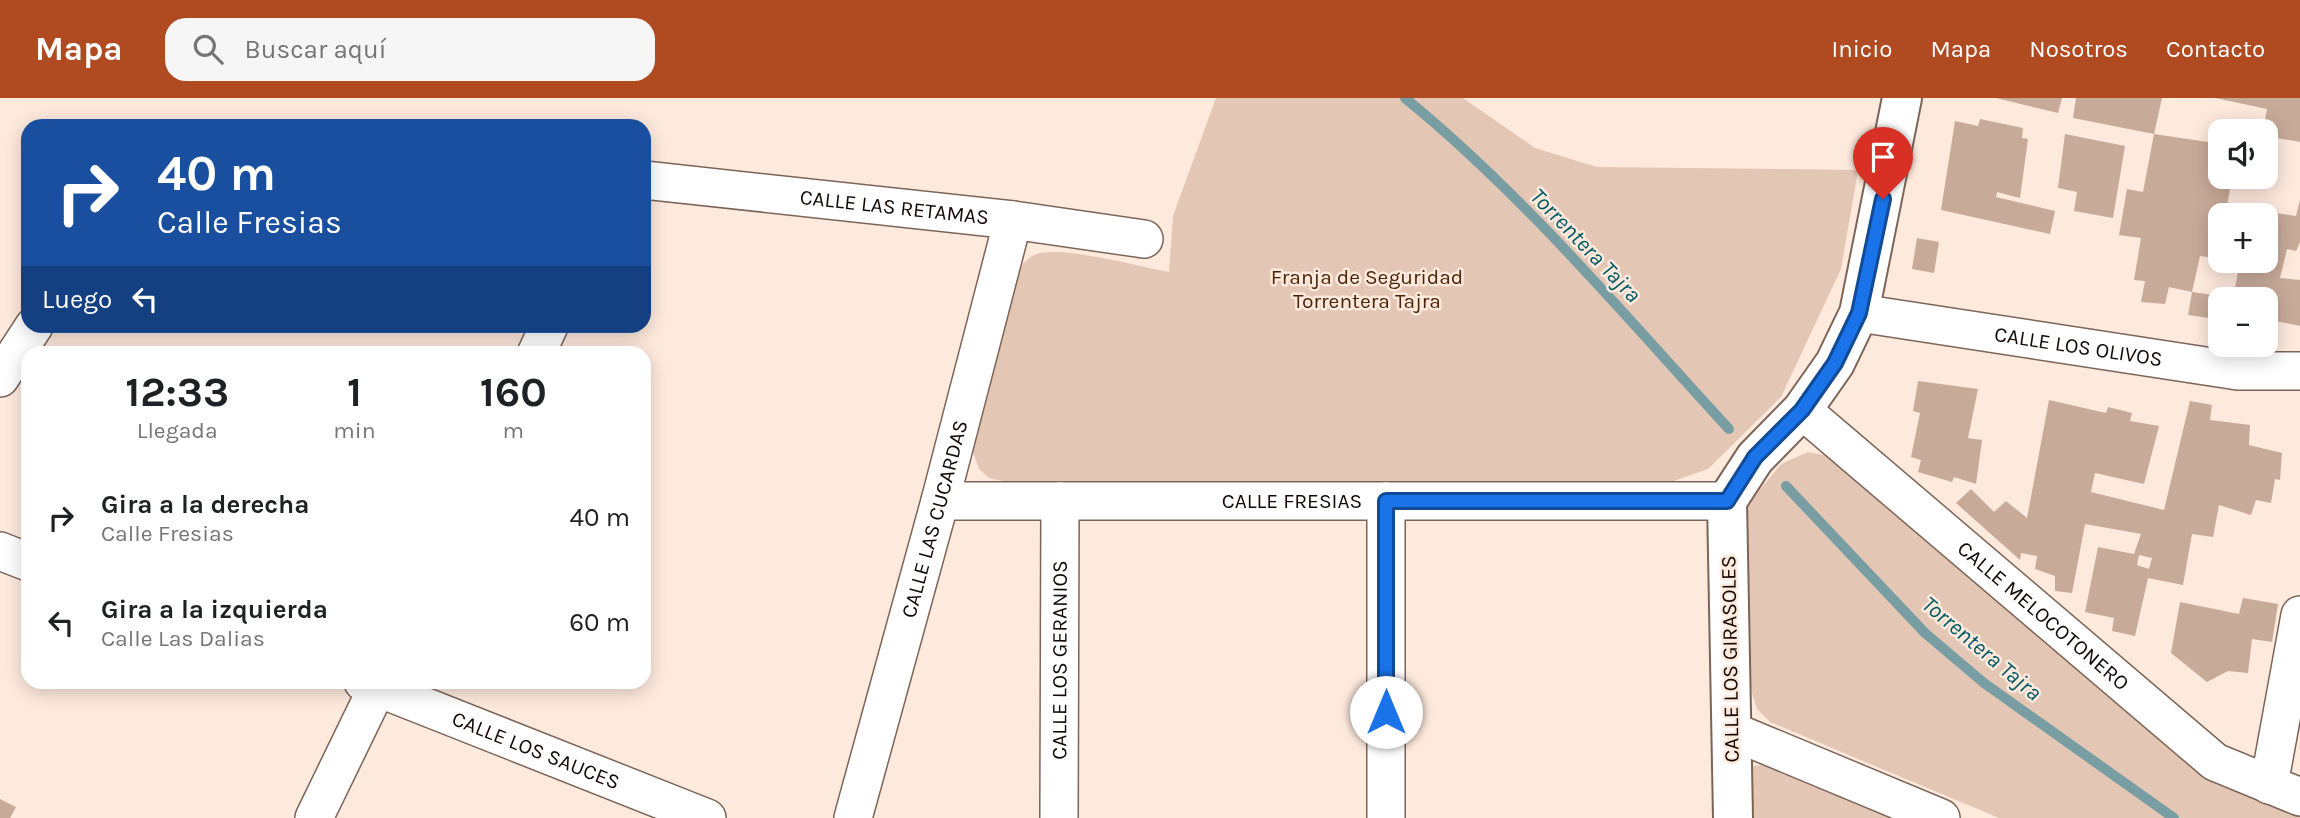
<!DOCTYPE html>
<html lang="es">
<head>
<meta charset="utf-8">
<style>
	:root { --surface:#fff; --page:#f6f6f6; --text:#202124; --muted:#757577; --accent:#b04a21 }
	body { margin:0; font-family:Karla,sans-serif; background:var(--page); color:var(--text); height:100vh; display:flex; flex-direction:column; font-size:26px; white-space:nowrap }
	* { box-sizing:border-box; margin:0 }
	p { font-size:23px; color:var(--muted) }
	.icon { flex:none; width:38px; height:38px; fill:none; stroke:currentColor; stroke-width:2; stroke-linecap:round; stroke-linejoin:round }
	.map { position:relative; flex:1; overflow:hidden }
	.panel { position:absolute; left:21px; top:248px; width:630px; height:343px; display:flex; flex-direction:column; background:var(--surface); border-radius:21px; box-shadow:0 4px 18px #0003 }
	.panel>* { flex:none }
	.banner { position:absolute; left:21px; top:21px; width:630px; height:214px; border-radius:21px; box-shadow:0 4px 18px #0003; background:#1a4fa0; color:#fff; overflow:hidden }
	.buttons { position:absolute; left:2208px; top:21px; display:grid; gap:14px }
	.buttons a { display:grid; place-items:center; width:70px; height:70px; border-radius:14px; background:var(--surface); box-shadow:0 4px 18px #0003; font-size:35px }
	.pin { position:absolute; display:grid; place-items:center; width:60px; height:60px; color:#fff; margin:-72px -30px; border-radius:50% 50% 50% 0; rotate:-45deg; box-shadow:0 0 7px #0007 }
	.pin .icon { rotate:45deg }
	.me { position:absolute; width:77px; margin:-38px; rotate:0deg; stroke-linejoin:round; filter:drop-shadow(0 0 5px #0008) }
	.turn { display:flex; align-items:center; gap:24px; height:147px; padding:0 21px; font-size:32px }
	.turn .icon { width:91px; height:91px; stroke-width:2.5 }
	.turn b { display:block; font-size:49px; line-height:60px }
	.then { display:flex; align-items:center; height:66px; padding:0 21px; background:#0003; gap:14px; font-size:26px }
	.eta { display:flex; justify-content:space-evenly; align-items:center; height:119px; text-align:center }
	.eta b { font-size:42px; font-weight:700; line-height:49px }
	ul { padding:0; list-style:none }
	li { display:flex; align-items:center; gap:21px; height:105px; padding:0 21px }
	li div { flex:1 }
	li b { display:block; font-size:26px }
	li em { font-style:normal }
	header { display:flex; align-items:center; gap:42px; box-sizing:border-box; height:98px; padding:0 35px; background:var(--accent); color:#fff }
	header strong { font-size:33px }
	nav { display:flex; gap:38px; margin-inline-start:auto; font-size:24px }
	.search { width:490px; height:63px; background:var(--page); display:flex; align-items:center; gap:18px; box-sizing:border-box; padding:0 24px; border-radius:21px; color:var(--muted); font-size:26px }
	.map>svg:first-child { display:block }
	.green { fill:#e4c6b5 }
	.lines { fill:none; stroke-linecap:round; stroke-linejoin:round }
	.stream { stroke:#789ea4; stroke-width:10 }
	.building { fill:#c8aa99; fill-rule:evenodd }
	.minor-casing { stroke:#7c6558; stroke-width:40 }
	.tertiary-casing { stroke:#7c6558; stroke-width:42 }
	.minor { stroke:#fff; stroke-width:37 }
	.tertiary { stroke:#fff; stroke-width:38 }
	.route-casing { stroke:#114b97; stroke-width:18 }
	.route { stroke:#1a73e8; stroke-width:12 }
	.labels { text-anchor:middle; stroke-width:5; stroke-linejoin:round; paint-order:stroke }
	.street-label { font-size:21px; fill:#130a06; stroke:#fee9dd }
	.park-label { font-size:21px; fill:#4b2305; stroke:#fee9dd }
	.water-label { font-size:23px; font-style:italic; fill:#005963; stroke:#fee9dd }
</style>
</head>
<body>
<header>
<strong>Mapa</strong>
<div class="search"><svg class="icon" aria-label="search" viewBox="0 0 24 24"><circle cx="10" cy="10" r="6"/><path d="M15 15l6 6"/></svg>Buscar aquí</div>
<nav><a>Inicio</a><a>Mapa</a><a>Nosotros</a><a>Contacto</a></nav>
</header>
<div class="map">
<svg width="2300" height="720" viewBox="0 0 2300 720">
	<rect width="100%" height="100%" fill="#fee9dd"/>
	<!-- green -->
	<g class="green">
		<path d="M1216,0H1463L1535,50L1597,69L1858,72L1841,171L1781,299L1708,371L1674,383L1007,384L989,380L979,371L968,340L1011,187C1016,177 1023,162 1034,157C1059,146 1140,169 1169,174L1173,118Z"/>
		<polygon points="1808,354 1833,359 2300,716 2300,720 1999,720 1770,624 1757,611 1751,592 1745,410 1781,366"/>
		<polygon points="1761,667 1884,716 1889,720 1745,720 1748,672 1754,668"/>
	</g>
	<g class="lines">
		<!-- stream -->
		<g class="stream">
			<path d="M1405,0C1524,97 1625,218 1729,331"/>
			<polyline points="1786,388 1925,535 1984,585 2174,720"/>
		</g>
	</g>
	<!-- building -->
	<g class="building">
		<polygon points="1996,0 2062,0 2058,15"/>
		<polygon points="2076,0 2162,0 2154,36 2073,20"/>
		<polygon points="2215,0 2300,0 2300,44 2266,38 2266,33 2263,33 2267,11"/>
		<polygon points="1980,21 2023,30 2022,40 2028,41 2020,100 1997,94 1996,99 2055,113 2050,136 1941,112 1955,23 1978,28"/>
		<polygon points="2065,36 2125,48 2113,120 2074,113 2077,94 2058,90"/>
		<polygon points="2154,36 2221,46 2221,79 2232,79 2227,108 2296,118 2300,102 2300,144 2296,153 2287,151 2280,180 2300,182 2300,228 2266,221 2266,201 2233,201 2240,163 2266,163 2266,117 2221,117 2221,161 2200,158 2192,194 2169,189 2165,206 2141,204 2145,183 2134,182 2141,140 2119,137 2127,91 2143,94"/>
		<polygon points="1917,140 1939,144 1934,175 1912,171"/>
		<polygon points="2192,194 2213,197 2209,220 2188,217"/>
		<polygon points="1918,283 1978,291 1968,340 1982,342 1976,386 1954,379 1952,384 1918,374 1921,362 1911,359 1920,315 1913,313"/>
		<path d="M2049,302L2106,315L2108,309L2132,315L2130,323L2159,328L2144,386L2095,375L2091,394L2164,412L2190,303L2212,307L2210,322L2250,327L2249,347L2282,355L2280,382L2275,381L2271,405L2256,402L2251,417L2219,407L2213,439L2192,436L2183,487L2148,480L2135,538L2112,533L2114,520L2085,514L2098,449L2134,456L2141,436L2085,426L2072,495L2055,493V478L2035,471L2037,458L2021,455L2020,462L1956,405L1971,391L1994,414L2006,403L2027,420ZM2139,457L2152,460L2149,471L2137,467Z"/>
		<polygon points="2243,500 2278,506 2272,544 2252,541 2248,575 2228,573 2207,584 2171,555 2180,504 2239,516"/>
		<polygon points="0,701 16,709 10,720 0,720"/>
	</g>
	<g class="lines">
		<defs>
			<g id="minor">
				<path id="s1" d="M644,82L1013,122L1144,141"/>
				<path id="s2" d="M1859,215L2238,273H2300"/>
				<polyline points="536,256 549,228"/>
				<polyline points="0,280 34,228"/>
				<path id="s3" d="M1802,312L2215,664L2300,699"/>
				<path id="s4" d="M940,403H1727"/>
				<polyline points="1386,403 1386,720"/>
				<polyline points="0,453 28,464"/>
				<path id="s5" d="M363,584L707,720"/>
				<polyline points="1732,633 1941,720"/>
				<polyline points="2269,687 2300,517"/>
				<polyline points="314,720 380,584"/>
				<path id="s6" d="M853,720L940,403L1013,122"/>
				<path id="s7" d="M1059,720L1060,403"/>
			</g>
			<polyline id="tertiary" points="1733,720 1727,403 1755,360 1802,312 1835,265 1859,215 1902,0"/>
		</defs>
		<!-- minor casing -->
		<use href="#minor" class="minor-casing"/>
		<!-- tertiary casing -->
		<use href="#tertiary" class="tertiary-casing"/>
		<!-- minor -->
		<use href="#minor" class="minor"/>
		<!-- tertiary -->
		<use href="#tertiary" class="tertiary"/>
	</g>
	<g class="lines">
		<defs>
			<polyline id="route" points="1386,614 1386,403 1727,403 1755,359 1802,312 1835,265 1859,215 1883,101"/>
		</defs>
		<!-- route casing -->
		<use href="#route" class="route-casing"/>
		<!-- route -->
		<use href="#route" class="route"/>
	</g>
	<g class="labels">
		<!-- street labels -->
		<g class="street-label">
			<text dy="7" stroke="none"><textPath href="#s1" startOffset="252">CALLE LAS RETAMAS</textPath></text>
			<text dy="7" stroke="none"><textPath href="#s2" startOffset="222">CALLE LOS OLIVOS</textPath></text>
			<text dy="7" stroke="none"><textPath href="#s4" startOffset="352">CALLE FRESIAS</textPath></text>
			<text dy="7" stroke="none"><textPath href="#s6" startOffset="310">CALLE LAS CUCARDAS</textPath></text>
			<text dy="7" stroke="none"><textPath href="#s3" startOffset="317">CALLE MELOCOTONERO</textPath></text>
			<text transform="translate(1730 561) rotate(-91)" y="7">CALLE LOS GIRASOLES</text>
			<text dy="7" stroke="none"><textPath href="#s7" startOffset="158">CALLE LOS GERANIOS</textPath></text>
			<text dy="7" stroke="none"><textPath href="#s5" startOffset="186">CALLE LOS SAUCES</textPath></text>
		</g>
		<!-- park labels -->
		<g class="park-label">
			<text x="1367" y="186">Franja de Seguridad<tspan x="1367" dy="24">Torrentera Tajra</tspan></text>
		</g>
		<!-- water labels -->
		<g class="water-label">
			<text transform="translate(1586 147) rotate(46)" y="8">Torrentera Tajra</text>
			<text transform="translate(1982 550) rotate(40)" y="8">Torrentera Tajra</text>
		</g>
	</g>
</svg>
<div class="buttons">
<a><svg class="icon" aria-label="sound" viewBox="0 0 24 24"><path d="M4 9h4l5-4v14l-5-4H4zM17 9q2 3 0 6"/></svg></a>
<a>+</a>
<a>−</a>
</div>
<div class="pin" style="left:1883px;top:101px;background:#d93025"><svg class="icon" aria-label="arrive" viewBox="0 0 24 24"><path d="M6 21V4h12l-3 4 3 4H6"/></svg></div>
<svg class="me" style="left:1386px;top:614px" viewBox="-20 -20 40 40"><circle r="19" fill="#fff"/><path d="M0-13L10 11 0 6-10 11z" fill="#1a73e8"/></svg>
<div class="banner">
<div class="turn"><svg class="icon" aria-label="right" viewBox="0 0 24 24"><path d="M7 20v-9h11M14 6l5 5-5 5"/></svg><div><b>40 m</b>Calle Fresias</div></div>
<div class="then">Luego<svg class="icon" aria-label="left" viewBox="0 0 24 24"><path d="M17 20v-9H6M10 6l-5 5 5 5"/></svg></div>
</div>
<section class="panel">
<div class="eta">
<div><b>12:33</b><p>Llegada</p></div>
<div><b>1</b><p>min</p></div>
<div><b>160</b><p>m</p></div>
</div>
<ul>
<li><svg class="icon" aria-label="right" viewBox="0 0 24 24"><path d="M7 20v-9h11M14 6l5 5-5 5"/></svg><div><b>Gira a la derecha</b><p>Calle Fresias</p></div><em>40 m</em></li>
<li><svg class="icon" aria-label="left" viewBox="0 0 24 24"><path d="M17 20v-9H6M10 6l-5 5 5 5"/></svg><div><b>Gira a la izquierda</b><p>Calle Las Dalias</p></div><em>60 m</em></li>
</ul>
</section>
</div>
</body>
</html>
